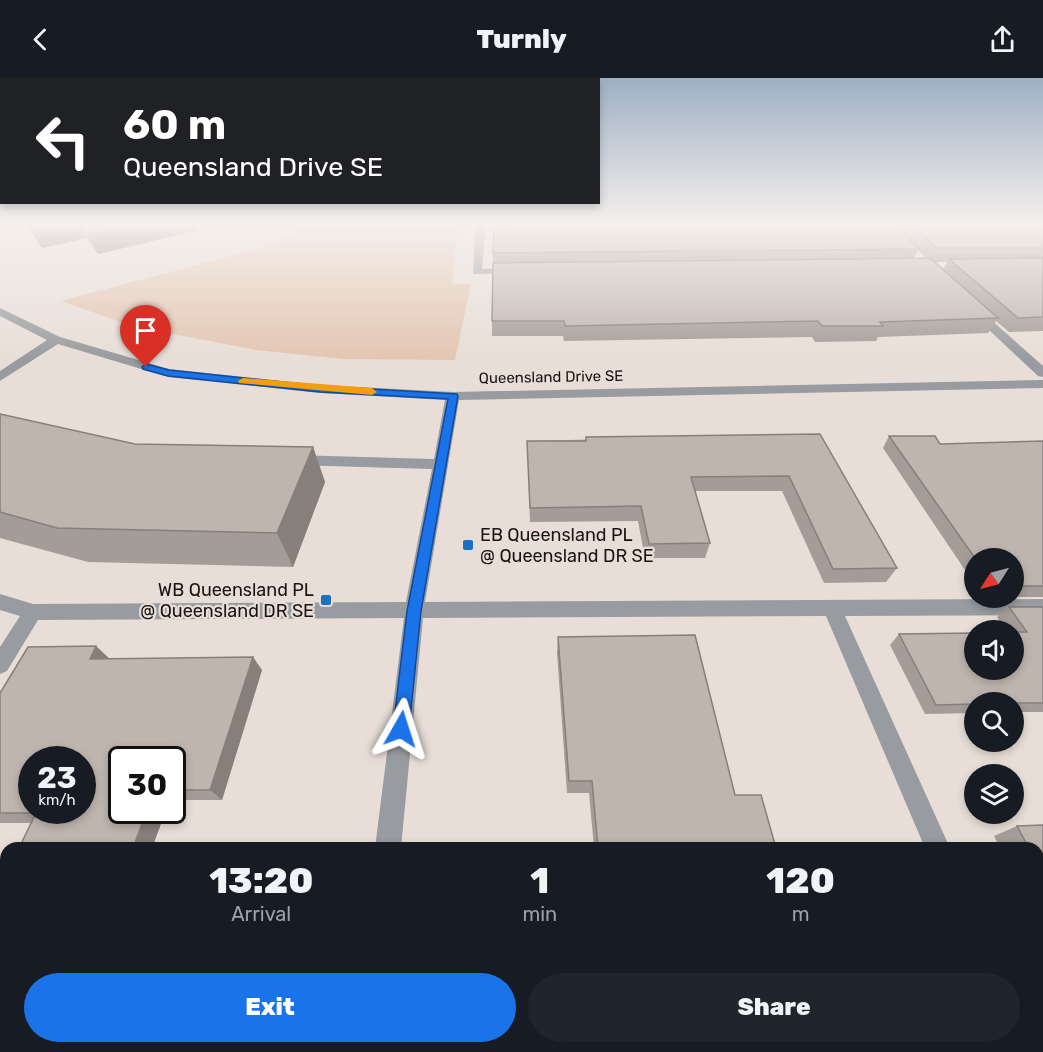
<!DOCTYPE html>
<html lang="en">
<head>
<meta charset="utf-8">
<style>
	:root { --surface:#171b24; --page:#20242c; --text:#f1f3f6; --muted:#9ea1a6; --accent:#1a73e8 }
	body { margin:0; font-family:Rubik,sans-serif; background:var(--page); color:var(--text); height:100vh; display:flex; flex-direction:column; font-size:22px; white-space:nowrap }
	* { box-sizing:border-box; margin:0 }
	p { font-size:20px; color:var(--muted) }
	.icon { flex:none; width:33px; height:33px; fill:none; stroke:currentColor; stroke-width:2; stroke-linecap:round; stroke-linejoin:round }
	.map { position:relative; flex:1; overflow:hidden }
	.panel { position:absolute; left:0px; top:764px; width:1044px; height:212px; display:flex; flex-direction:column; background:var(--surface); border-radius:18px 18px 0 0; box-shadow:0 3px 9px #0003 }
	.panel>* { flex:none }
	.guide { position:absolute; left:0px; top:0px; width:600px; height:126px; box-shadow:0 3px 9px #0003; background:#202124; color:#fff; overflow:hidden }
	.needle { width:39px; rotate:234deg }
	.controls { position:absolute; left:964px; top:470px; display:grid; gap:12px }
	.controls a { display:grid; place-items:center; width:60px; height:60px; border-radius:50%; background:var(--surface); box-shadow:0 3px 9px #0003; font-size:30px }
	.speed { position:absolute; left:18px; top:668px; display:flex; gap:12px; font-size:30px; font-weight:700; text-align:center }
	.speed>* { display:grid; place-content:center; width:78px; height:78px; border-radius:50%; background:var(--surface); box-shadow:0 3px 9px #0003; line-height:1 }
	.speed small { font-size:15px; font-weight:400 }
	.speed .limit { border:3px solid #111; border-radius:9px; background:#fff; color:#111 }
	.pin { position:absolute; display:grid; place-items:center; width:51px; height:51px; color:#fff; margin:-62px -26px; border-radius:50% 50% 50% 0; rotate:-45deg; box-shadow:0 0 6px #0007 }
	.pin .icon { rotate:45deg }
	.me { position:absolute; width:66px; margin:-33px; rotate:6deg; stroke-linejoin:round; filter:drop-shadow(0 0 4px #0008) }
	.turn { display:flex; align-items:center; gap:21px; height:126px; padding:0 24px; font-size:27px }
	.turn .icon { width:78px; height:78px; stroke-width:2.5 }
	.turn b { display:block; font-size:42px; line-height:51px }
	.eta { display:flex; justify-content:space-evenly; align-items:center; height:102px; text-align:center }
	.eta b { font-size:36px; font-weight:800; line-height:42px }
	.cta { display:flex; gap:12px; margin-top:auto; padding:12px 24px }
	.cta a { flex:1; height:69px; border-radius:36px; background:var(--accent); color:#fff; font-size:24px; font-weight:800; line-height:69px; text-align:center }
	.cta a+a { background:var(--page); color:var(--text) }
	header { display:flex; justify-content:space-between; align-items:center; height:78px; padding:0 24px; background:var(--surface); font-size:27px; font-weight:800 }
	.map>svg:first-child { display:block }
	.green { fill:#e3c6b2 }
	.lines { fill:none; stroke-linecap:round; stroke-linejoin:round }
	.minor { fill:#989b9f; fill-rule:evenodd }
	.wall { fill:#a49c96; fill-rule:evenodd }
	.shaded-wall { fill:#867f7a }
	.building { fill:#bfb5af; stroke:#867f7a; stroke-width:1.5; fill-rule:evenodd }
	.route { fill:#1a73e8; stroke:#114b97; stroke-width:1.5 }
	.slow { fill:#f59e0b }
	.poi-dot { fill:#1b71be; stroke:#e8ded7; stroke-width:2 }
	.labels { text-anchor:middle; stroke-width:4.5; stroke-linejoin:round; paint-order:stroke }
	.far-street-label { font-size:15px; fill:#171411; stroke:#e8ded7 }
	.poi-label { font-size:18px; fill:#171411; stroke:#e8ded7; text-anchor:start }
</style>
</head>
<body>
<header><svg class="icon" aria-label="back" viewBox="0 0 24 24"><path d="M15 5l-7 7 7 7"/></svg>Turnly<svg class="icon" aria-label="share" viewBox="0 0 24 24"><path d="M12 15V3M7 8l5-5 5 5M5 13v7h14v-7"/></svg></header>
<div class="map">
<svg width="1043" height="974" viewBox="0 0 1043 974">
	<rect width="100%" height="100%" fill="#e8ded7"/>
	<!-- green -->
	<polygon class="green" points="304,145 458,145 452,206 471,206 455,282 342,281 256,272 132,248 61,223 276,166"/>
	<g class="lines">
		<!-- minor -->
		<g class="minor">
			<polygon points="476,145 486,145 482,191 517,190 522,193 521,195 473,196"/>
			<polygon points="0,230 60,259 169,291 320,307 453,314 1043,302 1043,310 459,322 425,524 1043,521 1043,537 845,538 950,770 925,770 826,538 423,540 401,770 375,770 404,540 38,542 7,593 0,596 0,569 20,538 0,532 0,516 33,526 406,524 432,391 293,387 285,382 293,377 434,381 445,322 320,315 168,299 58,266 0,303 0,293 47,262 0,238"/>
			<polygon points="975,230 979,231 1043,288 1043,299 1038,298 971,235 971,231"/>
			<polygon points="1038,960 1043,974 1013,974 1011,969 1038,969"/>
			<rect x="351" y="969" width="30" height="5"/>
		</g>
	</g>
	<!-- wall -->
	<g class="wall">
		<polygon points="27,145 196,145 199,152 98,176 87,160 42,170"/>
		<path d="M894,145H1043V253L1009,254L996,243L988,255L878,259L876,263L815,264L812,259L564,263L563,258H492V243L493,175ZM918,172L926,180H914ZM934,184H947L943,191Z"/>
		<polygon points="0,336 135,366 313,369 325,404 293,489 88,484 0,460"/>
		<polygon points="820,356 897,490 886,504 824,505 782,413 695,413 710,465 705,480 645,480 638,443 530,444 527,363"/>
		<polygon points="889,358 940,366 1043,363 1043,519 1014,519 1014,480 975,480 975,507 883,370"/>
		<polygon points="1009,529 1043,529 1043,634 1014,634 1014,624 975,624 975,635 925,636 890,567 899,556 1014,591 1014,552 1006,552 997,539"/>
		<polygon points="558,559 735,717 776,770 594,770 589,715 567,715 557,575"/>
		<polygon points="109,580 262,592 222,722 172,722 172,681 122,681 166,732 152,770 19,770 31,745 0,745 0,615"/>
		<polygon points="1043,747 1043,854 1038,845 1038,770 1000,770 994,758 1017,748"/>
	</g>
	<!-- shaded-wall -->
	<g class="shaded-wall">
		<polygon points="52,145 79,145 87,160 42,170 29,150"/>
		<polygon points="134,145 196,145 199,152 98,176 87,156"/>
		<polygon points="313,369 325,404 293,489 277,455"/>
		<polygon points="96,568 110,581 90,581"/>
		<polygon points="253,579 262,592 222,722 210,712"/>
		<polygon points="147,732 166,732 152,770 133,770"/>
		<polygon points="56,969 79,969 77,974 54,974"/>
	</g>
	<!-- building -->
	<g class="building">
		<polygon points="27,145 52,145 29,150"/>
		<polygon points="80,145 134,145 87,156"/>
		<polygon points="521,145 893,145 919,171 493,175 494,152"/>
		<polygon points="910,145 1043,145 1043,170 937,170"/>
		<polygon points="930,180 998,240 880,244 883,248 822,248 818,243 565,248 564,243 492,243 493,185"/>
		<polygon points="1043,180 1043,239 1018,240 949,181"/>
		<polygon points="0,336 135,366 313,369 277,455 57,450 0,434"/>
		<polygon points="820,356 897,490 833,491 789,398 691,399 710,465 649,466 641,428 530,430 527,363 586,363 586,359"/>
		<polygon points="889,358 935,358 940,366 1043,363 1043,508 1014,508 1014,480 975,480"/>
		<polygon points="1009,529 1043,529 1043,625 1014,625 1014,624 975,624 975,626 936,627 899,556 975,555 975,591 1014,591 1014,554 1027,554"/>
		<polygon points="695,557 735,717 761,717 776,770 598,770 592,703 569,703 558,559"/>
		<path d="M96,568L90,581L253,579L210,712H172V681H122V732H147L133,770H19L36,735H0V615L28,569ZM32,681H82V732H32Z"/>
		<polygon points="1043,747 1043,796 1038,787 1038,770 1029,770 1017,748"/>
		<polygon points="6,796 6,969 56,969 54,974 0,974 0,808"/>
	</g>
	<!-- sky -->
	<linearGradient id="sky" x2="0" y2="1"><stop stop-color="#9fb0c4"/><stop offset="0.52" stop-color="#f5f0ed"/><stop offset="1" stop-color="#f5f0ed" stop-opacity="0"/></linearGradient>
	<rect width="1043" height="281" fill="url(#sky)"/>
	<!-- route -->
	<polygon class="route" points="146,286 169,292 320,308 457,316 458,318 421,533 409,651 407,657 401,659 395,657 393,651 407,533 448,321 320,314 168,298 143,291 142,289"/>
	<!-- slow -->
	<polygon class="slow" points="243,300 372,310 377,314 372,317 239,305 238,303"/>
	<!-- markers -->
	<g class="poi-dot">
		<rect x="462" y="461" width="12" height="12" rx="3"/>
		<rect x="320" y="516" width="12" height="12" rx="3"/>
	</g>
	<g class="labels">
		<!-- far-street labels -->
		<g class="far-street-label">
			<text transform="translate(551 299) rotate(-1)" y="5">Queensland Drive SE</text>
		</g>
		<!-- poi labels -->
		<g class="poi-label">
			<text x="480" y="463">EB Queensland PL<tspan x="480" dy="21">@ Queensland DR SE</tspan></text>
			<text x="314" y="518" text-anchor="end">WB Queensland PL<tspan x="314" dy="21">@ Queensland DR SE</tspan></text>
		</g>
	</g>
</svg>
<div class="controls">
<a><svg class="needle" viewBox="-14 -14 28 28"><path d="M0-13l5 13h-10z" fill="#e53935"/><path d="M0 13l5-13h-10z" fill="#9ea1a6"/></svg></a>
<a><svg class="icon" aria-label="sound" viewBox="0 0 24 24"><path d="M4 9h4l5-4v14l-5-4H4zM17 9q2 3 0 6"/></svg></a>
<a><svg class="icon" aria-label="search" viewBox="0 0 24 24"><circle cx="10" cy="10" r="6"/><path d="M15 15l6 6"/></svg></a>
<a><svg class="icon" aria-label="layers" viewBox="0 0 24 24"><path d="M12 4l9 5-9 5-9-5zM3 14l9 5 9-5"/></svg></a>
</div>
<div class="speed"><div>23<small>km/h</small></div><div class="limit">30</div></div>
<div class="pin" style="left:146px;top:289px;background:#d93025"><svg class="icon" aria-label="arrive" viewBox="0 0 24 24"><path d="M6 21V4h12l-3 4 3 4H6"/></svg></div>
<svg class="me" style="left:401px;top:651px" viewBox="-20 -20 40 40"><path d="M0-17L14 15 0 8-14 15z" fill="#1a73e8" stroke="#fff" stroke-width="4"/></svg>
<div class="guide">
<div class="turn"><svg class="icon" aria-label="left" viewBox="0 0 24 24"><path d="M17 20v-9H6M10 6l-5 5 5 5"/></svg><div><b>60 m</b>Queensland Drive SE</div></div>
</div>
<section class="panel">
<div class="eta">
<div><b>13:20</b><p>Arrival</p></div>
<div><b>1</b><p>min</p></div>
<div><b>120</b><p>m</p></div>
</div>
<div class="cta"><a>Exit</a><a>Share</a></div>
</section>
</div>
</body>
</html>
